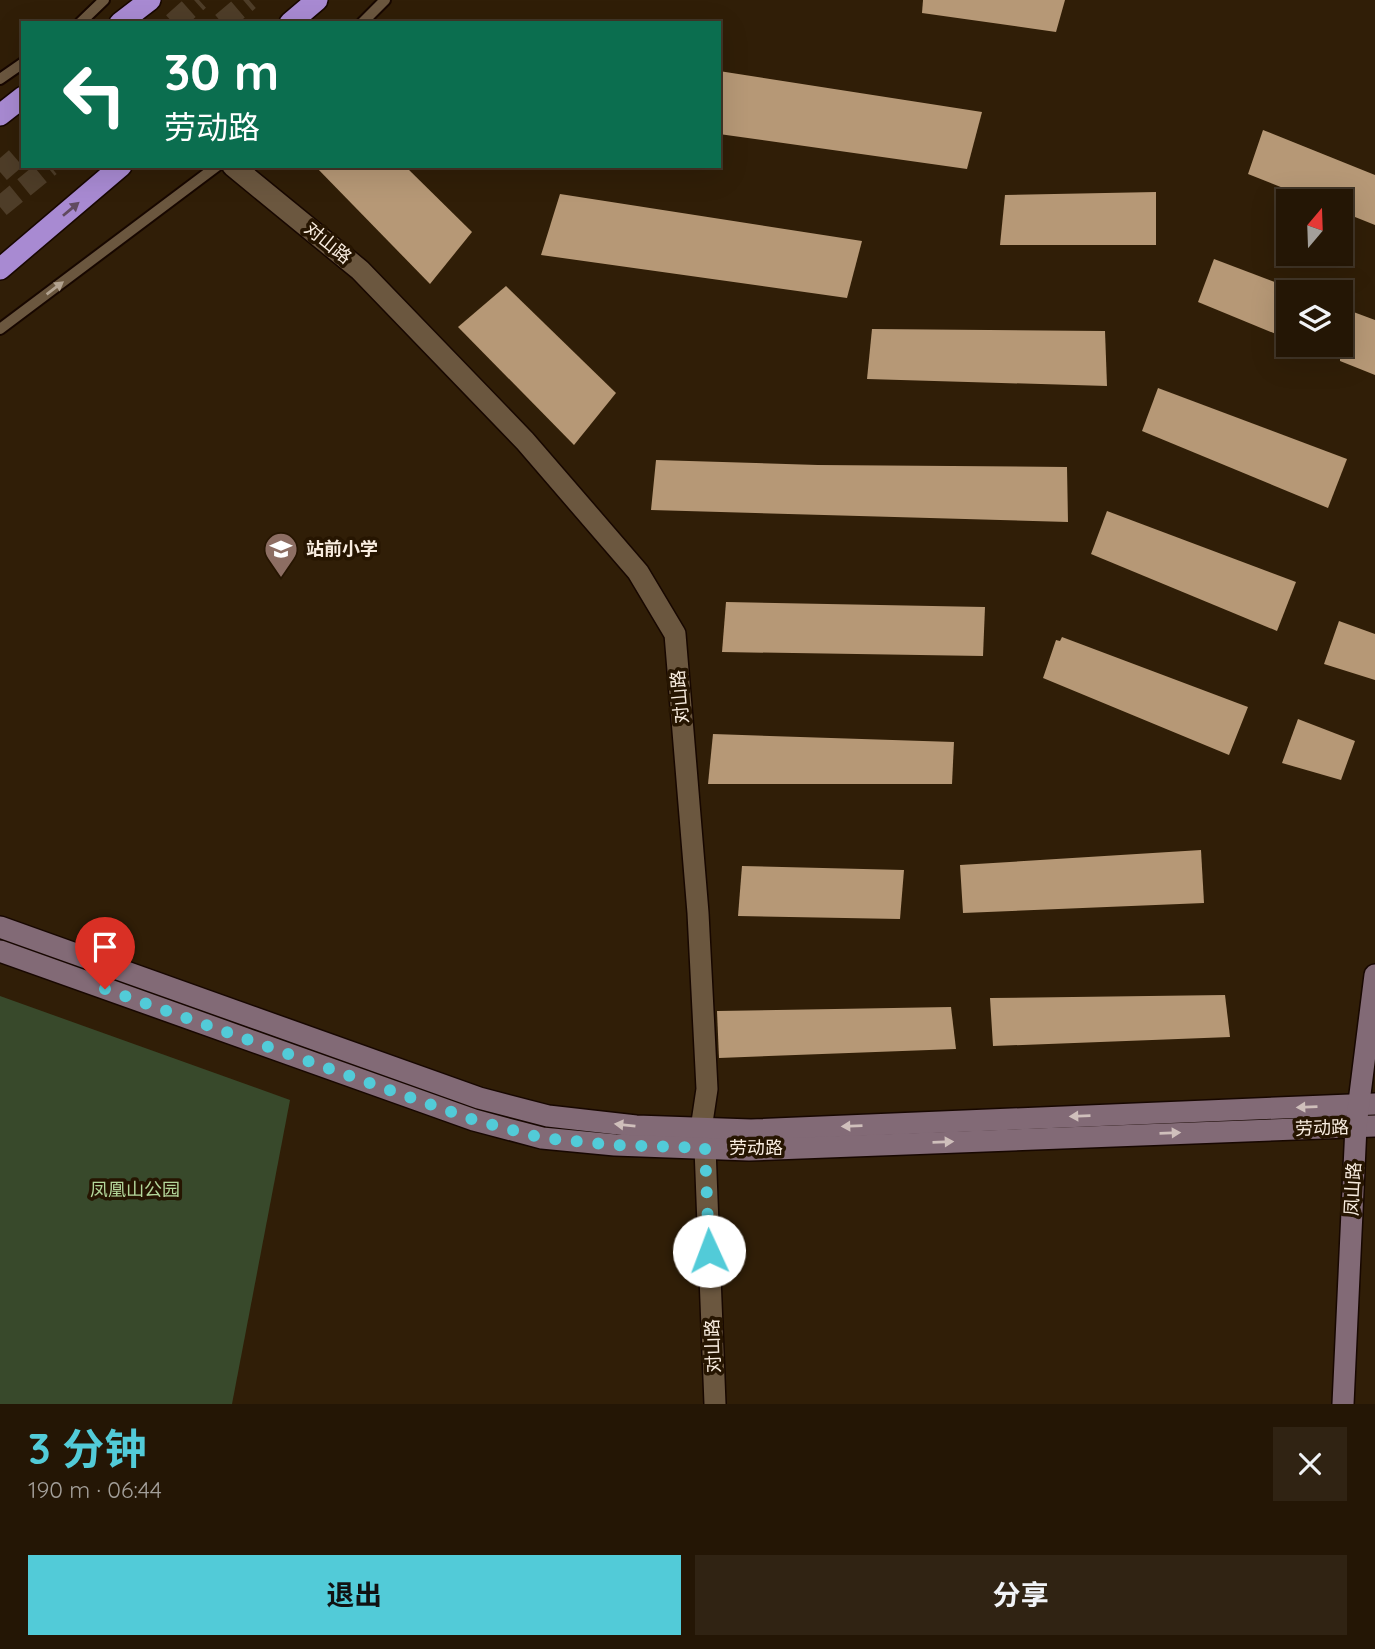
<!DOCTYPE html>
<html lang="zh">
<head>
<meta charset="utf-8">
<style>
	:root { --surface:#241605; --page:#302313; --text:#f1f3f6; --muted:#a39f9a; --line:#413527; --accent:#52cbd8 }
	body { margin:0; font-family:Quicksand,"Noto Sans SC",sans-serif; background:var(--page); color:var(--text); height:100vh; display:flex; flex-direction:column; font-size:26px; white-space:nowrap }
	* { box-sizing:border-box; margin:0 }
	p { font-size:23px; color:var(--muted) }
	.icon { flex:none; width:38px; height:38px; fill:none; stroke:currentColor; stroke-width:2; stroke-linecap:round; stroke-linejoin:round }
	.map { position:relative; height:1404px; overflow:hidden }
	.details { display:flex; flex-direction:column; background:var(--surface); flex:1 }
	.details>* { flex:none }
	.guide { position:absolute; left:21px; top:21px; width:700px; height:147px; border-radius:0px; box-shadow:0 7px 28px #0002,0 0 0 2px var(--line); background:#0b6e4f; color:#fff; overflow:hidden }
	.needle { width:46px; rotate:19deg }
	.buttons { position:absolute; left:1276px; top:189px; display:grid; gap:14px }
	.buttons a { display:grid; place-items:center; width:77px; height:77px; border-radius:0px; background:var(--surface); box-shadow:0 7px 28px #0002,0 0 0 2px var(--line); font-size:35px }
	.pin { position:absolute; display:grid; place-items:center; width:60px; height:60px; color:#fff; margin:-72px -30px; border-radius:50% 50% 50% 0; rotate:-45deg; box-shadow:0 0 7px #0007 }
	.pin .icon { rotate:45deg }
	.me { position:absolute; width:77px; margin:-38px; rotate:358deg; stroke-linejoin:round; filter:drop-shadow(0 0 5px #0008) }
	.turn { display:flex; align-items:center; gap:24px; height:147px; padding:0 28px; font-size:32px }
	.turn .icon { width:91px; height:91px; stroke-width:2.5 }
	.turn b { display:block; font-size:49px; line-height:60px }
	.round { display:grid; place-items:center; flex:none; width:74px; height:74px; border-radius:0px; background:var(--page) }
	.headline { display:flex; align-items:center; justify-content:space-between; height:119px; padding:0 28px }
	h1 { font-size:42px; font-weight:700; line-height:52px; color:var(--accent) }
	.cta { display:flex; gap:14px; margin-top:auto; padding:14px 28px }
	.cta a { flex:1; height:80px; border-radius:0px; background:var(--accent); color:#111; font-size:28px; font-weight:700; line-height:80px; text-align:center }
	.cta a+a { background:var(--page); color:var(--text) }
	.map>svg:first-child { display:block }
	.green { fill:#38492b }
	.building { fill:#b69876 }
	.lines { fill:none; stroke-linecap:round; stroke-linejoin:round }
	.trunk-tunnel { stroke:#4e3d28; stroke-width:21; stroke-dasharray:21 10; stroke-linecap:butt }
	.service-casing { stroke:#170700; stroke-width:14 }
	.minor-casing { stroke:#170700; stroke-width:24 }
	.secondary-casing { stroke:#170700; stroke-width:24 }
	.trunk-casing { stroke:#170700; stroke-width:24 }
	.service { stroke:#6b573f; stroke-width:10 }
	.minor { stroke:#6b573f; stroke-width:21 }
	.secondary { stroke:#826a76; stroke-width:21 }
	.trunk { stroke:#a88ad2; stroke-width:21 }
	.oneway { fill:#604a5f }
	.oneway2 { fill:#b2a290 }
	.oneway3 { fill:#cfbfbb }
	.route { stroke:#52cbd8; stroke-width:12; stroke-dasharray:0 21.6 }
	.labels { text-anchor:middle; stroke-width:7; stroke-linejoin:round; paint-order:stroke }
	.street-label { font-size:18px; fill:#f9ede0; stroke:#261501 }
	.poi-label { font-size:18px; font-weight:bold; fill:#f9ede0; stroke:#261501; text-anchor:start }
	.park-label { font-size:18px; fill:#b4d79b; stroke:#261501 }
</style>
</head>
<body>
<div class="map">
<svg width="1375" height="1404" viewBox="0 0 1375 1404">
	<rect width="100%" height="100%" fill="#301e07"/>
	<!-- green -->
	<polygon class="green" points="0,996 290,1100 232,1404 0,1404"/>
	<!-- building -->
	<g class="building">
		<polygon points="923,0 1065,0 1056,32 922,13"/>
		<polygon points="719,71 982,112 967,169 719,134"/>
		<polygon points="1263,130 1375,175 1375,225 1340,211 1340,201 1316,201 1248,174"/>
		<polygon points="315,166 405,166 472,232 430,284"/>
		<polygon points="1156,192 1156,245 1000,245 1005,195"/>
		<polygon points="560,194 862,241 847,298 541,255"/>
		<polygon points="1214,259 1288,287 1288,339 1198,302"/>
		<polygon points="506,286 616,393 574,445 458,327"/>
		<polygon points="1340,307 1375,320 1375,375 1340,361"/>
		<polygon points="872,329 1105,331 1107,386 867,379"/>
		<polygon points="1158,388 1347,459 1328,508 1142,431"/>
		<polygon points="656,460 818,465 1067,467 1068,522 651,510"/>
		<polygon points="1107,511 1296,582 1277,631 1091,554"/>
		<polygon points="726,602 985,607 983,656 722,652"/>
		<polygon points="1339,621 1375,634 1375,680 1324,664"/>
		<polygon points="1062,637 1248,707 1229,755 1043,678 1056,640 1060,641"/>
		<polygon points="1298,719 1355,741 1341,780 1282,763"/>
		<polygon points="713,734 954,742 952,784 708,784"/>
		<polygon points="1201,850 1204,903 963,913 960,865"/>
		<polygon points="742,866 904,870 900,919 738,916"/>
		<polygon points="1225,995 1230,1037 993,1046 990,998"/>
		<polygon points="951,1007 956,1049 719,1058 717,1011"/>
	</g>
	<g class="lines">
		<!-- trunk-tunnel -->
		<g class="trunk-tunnel">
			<polyline points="173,23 199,0"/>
			<polyline points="222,23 249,0"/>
			<polyline points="0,172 23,152"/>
			<polyline points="0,207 50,166"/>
		</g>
		<defs>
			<g id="service">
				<polyline points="80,23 104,0"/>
				<polyline points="362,23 385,0"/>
				<polyline points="0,79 23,63"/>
				<polyline points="0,329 217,166"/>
			</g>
			<polyline id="minor" points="233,166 360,270 525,441 638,572 675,634 698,913 707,1089 701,1129 705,1148 715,1404"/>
			<g id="secondary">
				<polyline points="0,927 479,1098 548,1116 636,1126 751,1130 1375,1104"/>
				<polyline points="0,951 474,1120 542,1138 615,1145 749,1150 1375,1126"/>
				<polyline points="1343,1404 1356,1126 1375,975"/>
			</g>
			<g id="trunk">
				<polyline points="120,23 150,0"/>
				<polyline points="290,23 317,0"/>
				<polyline points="0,115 23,97"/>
				<polyline points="0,269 121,166"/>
			</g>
		</defs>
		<!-- service casing -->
		<use href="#service" class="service-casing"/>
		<!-- minor casing -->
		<use href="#minor" class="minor-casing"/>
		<!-- secondary casing -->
		<use href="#secondary" class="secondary-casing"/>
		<!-- trunk casing -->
		<use href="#trunk" class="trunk-casing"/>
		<!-- service -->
		<use href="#service" class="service"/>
		<!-- minor -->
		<use href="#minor" class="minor"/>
		<!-- secondary -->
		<use href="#secondary" class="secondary"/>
		<!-- trunk -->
		<use href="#trunk" class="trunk"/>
	</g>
	<!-- one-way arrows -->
	<defs><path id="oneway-solid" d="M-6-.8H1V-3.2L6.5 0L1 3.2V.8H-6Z" transform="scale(1.75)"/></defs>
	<use class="oneway" href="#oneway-solid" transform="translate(71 209) rotate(-40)"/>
	<use class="oneway2" href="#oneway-solid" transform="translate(55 288) rotate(-37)"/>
	<g class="oneway3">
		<use href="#oneway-solid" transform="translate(1307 1107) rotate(178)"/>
		<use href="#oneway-solid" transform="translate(1080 1116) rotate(178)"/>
		<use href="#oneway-solid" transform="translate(625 1125) rotate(-174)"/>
		<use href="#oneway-solid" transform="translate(852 1126) rotate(178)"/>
		<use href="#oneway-solid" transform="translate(1170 1133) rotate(-2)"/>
		<use href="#oneway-solid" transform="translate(943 1142) rotate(-2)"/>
	</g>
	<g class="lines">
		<!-- route -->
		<polyline class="route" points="105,989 474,1120 542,1138 615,1145 705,1148 709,1251"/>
	</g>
	<!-- icons -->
	<defs>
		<symbol id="school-pin" viewBox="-11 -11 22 30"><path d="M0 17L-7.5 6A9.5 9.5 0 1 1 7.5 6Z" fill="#8d6e63" stroke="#261501"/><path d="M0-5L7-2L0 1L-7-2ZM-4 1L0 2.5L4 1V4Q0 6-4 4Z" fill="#fff"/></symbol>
	</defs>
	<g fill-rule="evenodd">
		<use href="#school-pin" x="262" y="530" width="38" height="52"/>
	</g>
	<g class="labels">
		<!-- street labels -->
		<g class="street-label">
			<text transform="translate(328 243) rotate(39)" y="6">对山路</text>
			<text transform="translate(680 697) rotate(-95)" y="6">对山路</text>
			<text transform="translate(1322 1128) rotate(-2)" y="6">劳动路</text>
			<text x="756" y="1154">劳动路</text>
			<text transform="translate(1353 1189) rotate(-87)" y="6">凤山路</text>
			<text transform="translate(713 1346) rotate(-92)" y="6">对山路</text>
		</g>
		<!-- poi labels -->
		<g class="poi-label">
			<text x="306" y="555">站前小学</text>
		</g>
		<!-- park labels -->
		<g class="park-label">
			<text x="135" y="1196">凤凰山公园</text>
		</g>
	</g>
</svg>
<div class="buttons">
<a><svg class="needle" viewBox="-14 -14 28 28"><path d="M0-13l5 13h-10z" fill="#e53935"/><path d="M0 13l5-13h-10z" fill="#a39f9a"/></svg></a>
<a><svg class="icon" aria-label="layers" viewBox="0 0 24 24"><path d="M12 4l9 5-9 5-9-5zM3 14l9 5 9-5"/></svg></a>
</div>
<div class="pin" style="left:105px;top:989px;background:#d93025"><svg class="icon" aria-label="arrive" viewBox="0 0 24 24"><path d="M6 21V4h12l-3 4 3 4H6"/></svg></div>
<svg class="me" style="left:709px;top:1251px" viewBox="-20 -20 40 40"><circle r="19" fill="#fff"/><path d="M0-13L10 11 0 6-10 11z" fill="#52cbd8"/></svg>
<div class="guide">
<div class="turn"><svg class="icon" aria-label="left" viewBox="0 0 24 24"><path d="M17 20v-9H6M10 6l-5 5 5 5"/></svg><div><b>30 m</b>劳动路</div></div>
</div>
</div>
<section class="details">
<div class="headline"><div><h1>3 分钟</h1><p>190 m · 06:44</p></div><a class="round"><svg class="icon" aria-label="close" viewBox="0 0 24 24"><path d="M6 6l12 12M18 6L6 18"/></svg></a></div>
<div class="cta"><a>退出</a><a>分享</a></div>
</section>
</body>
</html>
